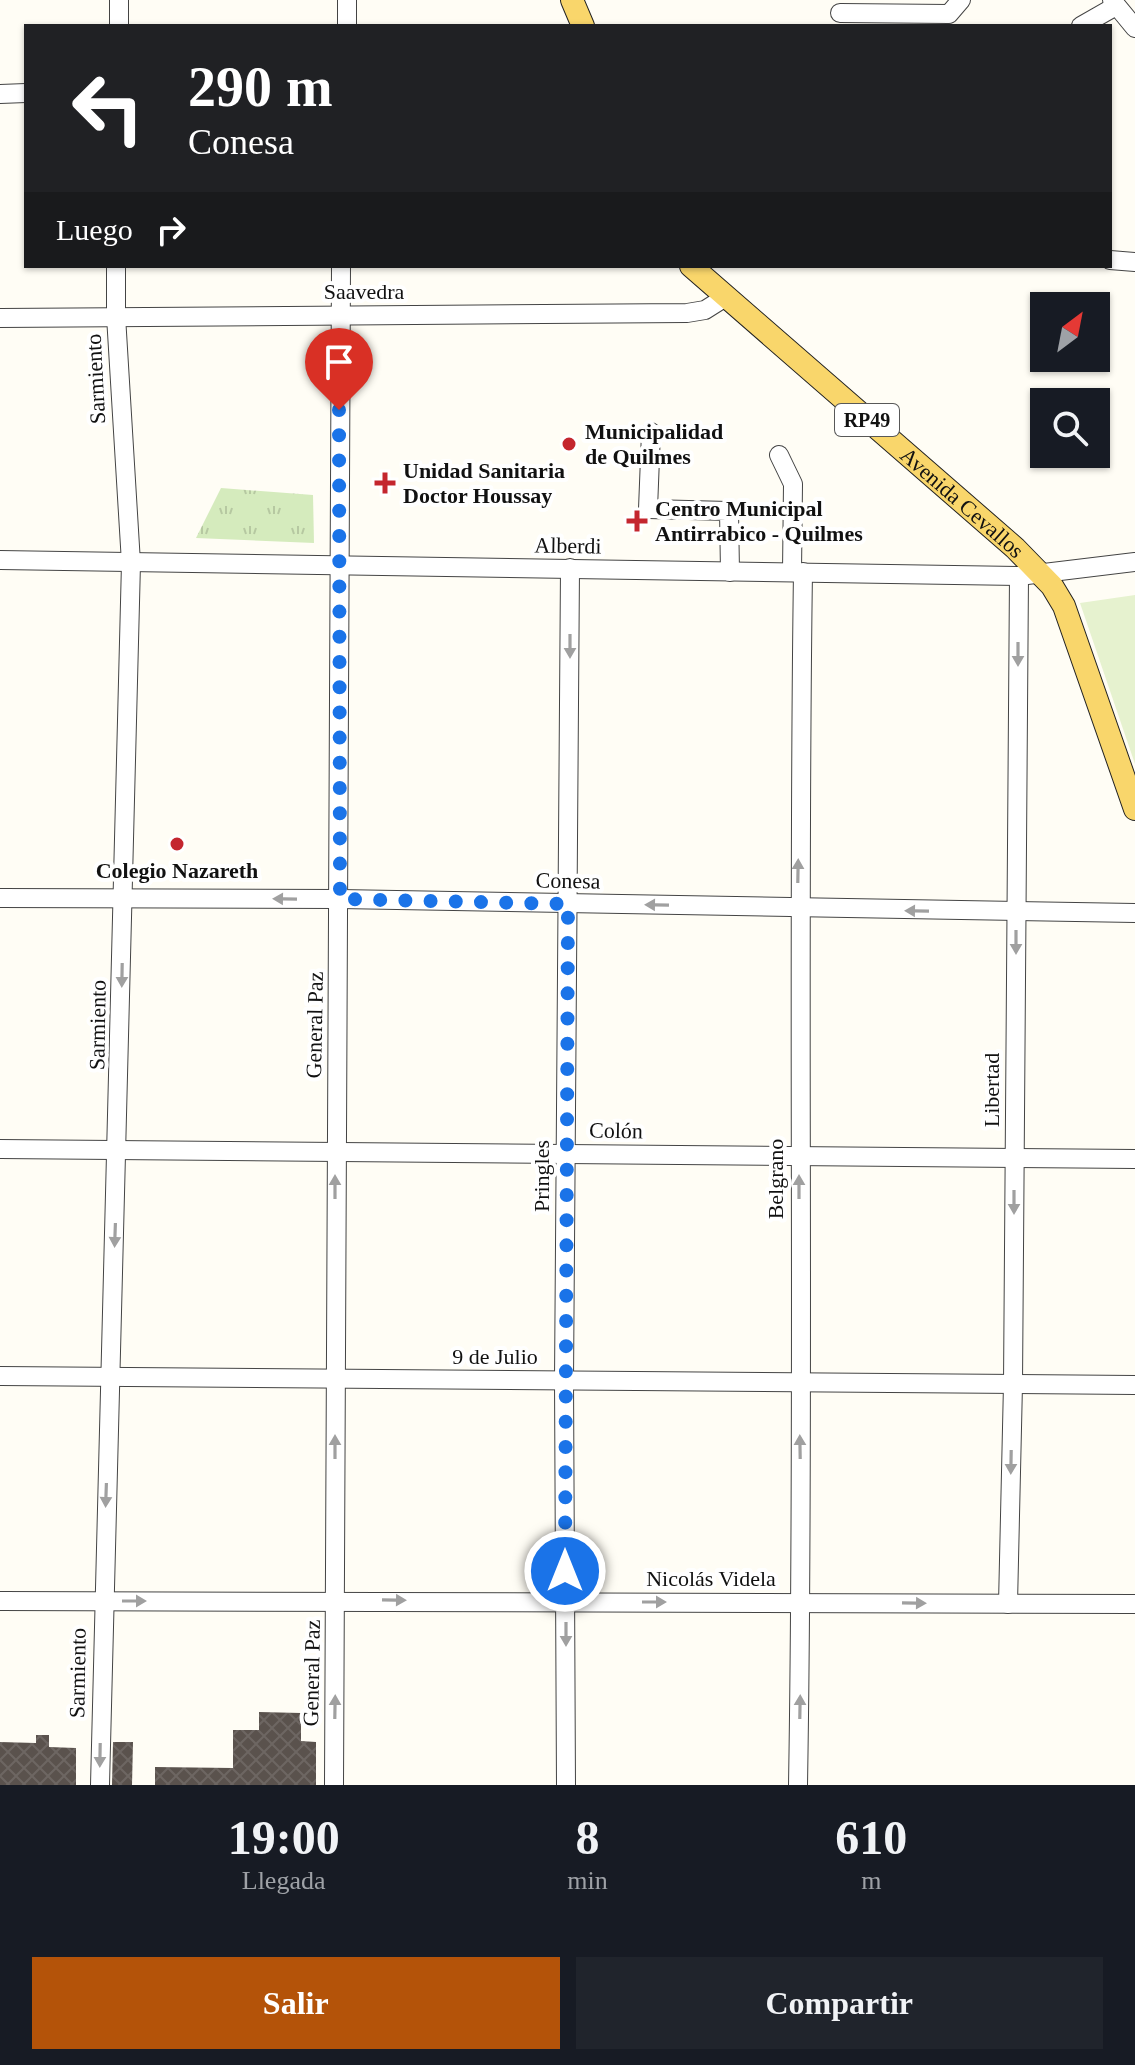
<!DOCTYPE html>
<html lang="es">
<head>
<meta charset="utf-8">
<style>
	:root { --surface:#171b24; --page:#20242c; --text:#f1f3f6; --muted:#9ea1a6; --accent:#b45309 }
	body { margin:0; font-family:"Times New Roman",serif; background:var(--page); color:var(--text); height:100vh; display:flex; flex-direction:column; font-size:30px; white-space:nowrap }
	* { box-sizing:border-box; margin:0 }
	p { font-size:26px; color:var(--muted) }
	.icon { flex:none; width:44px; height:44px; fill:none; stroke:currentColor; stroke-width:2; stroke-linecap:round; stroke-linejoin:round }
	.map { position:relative; height:1785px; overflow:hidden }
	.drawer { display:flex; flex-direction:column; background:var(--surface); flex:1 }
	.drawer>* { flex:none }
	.banner { position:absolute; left:24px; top:24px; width:1088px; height:244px; border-radius:0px; box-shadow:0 2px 6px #0004; background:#202124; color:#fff; overflow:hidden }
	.needle { width:52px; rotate:32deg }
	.tools { position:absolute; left:1030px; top:292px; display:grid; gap:16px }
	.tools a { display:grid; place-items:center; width:80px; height:80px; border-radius:0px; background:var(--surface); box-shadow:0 2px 6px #0004; font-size:40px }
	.pin { position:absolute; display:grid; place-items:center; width:68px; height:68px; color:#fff; margin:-82px -34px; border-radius:50% 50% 50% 0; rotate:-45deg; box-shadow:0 0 8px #0007 }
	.pin .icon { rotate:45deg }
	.me { position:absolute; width:88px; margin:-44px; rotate:0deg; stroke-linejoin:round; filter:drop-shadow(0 0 6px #0008) }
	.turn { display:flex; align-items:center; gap:28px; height:168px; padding:0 32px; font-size:36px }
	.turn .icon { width:104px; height:104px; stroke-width:2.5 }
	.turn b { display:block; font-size:56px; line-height:68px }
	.then { display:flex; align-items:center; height:76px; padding:0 32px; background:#0003; gap:16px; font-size:30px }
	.eta { display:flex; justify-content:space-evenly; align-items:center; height:136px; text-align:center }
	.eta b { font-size:48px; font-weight:700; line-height:56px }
	.cta { display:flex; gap:16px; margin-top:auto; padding:16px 32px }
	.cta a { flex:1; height:92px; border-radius:0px; background:var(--accent); color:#fff; font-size:32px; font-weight:700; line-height:92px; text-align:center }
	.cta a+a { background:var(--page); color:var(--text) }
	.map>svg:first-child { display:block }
	.park { fill:url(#park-tufts) }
	.pitch { fill:#e6f2cf }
	.building { fill:url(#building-cross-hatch) }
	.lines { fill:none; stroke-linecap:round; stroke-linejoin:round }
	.minor-casing { stroke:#444; stroke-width:20 }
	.major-casing { stroke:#222; stroke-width:24 }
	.minor { stroke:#fff; stroke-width:18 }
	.major { stroke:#f9d66b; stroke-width:22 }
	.oneway { fill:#a0a0a0 }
	.route { stroke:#1a73e8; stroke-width:14; stroke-dasharray:0 25.2 }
	.poi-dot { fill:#c4262e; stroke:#fff; stroke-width:3 }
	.labels { text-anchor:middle; stroke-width:8; stroke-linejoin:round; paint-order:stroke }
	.shield { fill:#fff; stroke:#585858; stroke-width:2 }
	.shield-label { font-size:20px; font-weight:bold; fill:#111 }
	.street-label { font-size:22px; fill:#111; stroke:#fff }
	.poi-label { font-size:22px; font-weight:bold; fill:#111; stroke:#fff; text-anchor:start }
</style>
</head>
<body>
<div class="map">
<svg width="1135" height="1785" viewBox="0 0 1135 1785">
	<defs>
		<pattern id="park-tufts" width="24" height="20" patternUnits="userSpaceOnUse" patternTransform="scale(2)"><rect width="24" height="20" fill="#d5ebbd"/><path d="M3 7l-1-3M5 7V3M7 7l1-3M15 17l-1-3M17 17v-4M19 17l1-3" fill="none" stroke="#b6c8a1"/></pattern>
		<pattern id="building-cross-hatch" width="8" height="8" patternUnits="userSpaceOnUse" patternTransform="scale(2)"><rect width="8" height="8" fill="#5a524d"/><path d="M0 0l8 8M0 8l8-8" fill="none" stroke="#6d6662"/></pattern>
	</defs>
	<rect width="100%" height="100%" fill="#fffdf5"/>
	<!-- park -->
	<polygon class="park" points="221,488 313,495 314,543 196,538"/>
	<!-- pitch -->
	<polygon class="pitch" points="1135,595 1135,764 1080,603"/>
	<!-- building -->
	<g class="building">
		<polygon points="259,1712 301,1713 301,1741 316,1742 316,1785 155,1785 155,1767 233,1768 233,1730 259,1730"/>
		<polygon points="36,1735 49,1735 49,1747 76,1748 76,1785 0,1785 0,1742 36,1743"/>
		<polygon points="113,1742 133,1742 132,1785 112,1785"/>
	</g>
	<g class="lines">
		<defs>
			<g id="minor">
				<polyline points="1112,0 1135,28"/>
				<polyline points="840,13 949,14 961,0"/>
				<polyline points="119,26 119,0"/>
				<polyline points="347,26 347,0"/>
				<polyline points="1081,26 1116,6"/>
				<polyline points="0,94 26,93"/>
				<polyline points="1110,260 1135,262"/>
				<polyline points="0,318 687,313 705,310 724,298"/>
				<polyline points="651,432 648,509 729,511 730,572"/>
				<polyline points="779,455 793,484 792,572"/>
				<polyline points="0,560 1019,576 1135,562"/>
				<polyline points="0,898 340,899 1135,913"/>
				<polyline points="0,1149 1135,1159"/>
				<polyline points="0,1376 1135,1385"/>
				<polyline points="0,1601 1135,1604"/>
				<polyline points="1008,1604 1013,1384 1019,576"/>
				<polyline points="100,1785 131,563 116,316 116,266"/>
				<polyline points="334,1785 341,266"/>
				<polyline points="566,1785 564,1380 570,568"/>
				<path d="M798,1785C805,1381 797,976 803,572"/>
			</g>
			<g id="major">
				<polyline points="572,0 583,26"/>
				<path id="s1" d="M691,266L1015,548L1052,586L1064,606L1135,809"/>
			</g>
		</defs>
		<!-- minor casing -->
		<use href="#minor" class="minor-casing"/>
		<!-- major casing -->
		<use href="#major" class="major-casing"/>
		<!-- minor -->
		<use href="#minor" class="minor"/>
		<!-- major -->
		<use href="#major" class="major"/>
	</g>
	<!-- one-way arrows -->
	<defs><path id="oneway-solid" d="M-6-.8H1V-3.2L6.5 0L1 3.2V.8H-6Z" transform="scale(2)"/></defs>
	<g class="oneway">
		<use href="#oneway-solid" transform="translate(570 646) rotate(90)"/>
		<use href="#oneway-solid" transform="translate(1018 654) rotate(90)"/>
		<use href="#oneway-solid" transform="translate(798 871) rotate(-89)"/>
		<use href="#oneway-solid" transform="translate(285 899) rotate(-179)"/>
		<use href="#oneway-solid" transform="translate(657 905) rotate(-179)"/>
		<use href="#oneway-solid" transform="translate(917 911) rotate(-179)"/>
		<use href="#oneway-solid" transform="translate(1016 942) rotate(90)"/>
		<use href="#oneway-solid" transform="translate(122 975) rotate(91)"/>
		<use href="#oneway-solid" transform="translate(335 1187) rotate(-90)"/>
		<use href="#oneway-solid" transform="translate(799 1187) rotate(-90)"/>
		<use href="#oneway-solid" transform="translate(1014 1202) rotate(90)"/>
		<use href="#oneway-solid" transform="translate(115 1235) rotate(92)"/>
		<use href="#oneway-solid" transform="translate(335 1447) rotate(-90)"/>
		<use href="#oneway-solid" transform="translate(800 1447) rotate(-91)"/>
		<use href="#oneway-solid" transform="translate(1011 1462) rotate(91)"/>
		<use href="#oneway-solid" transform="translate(106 1495) rotate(92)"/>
		<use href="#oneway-solid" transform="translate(394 1600) rotate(1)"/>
		<use href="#oneway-solid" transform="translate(134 1601)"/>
		<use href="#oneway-solid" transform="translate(654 1602)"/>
		<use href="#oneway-solid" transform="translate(914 1603) rotate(1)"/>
		<use href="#oneway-solid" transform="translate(566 1634) rotate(90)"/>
		<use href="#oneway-solid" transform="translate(335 1707) rotate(-89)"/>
		<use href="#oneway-solid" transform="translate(800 1707) rotate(-89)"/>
		<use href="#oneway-solid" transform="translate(100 1755) rotate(91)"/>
	</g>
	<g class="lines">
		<!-- route -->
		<polyline class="route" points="339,410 340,899 568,904 565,1571"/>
	</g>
	<!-- markers -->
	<g class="poi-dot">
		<circle cx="569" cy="444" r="8"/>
		<path d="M381 471h8v8h8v8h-8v8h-8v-8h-8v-8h8z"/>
		<path d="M633 509h8v8h8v8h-8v8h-8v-8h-8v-8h8z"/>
		<circle cx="177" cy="844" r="8"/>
	</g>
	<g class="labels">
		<!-- shield labels -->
		<rect class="shield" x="835" y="404" width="64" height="32" rx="6"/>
		<g class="shield-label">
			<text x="867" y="427">RP49</text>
		</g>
		<!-- street labels -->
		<g class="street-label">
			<text x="364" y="299">Saavedra</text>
			<text transform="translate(95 379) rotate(-93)" y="8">Sarmiento</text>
			<text dy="8" stroke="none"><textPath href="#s1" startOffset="360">Avenida Cevallos</textPath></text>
			<text transform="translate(568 545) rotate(1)" y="8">Alberdi</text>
			<text transform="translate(568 880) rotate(1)" y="8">Conesa</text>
			<text transform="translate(97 1025) rotate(-89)" y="8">Sarmiento</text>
			<text transform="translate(314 1025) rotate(-89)" y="8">General Paz</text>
			<text transform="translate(991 1090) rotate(-90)" y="8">Libertad</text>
			<text transform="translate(616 1130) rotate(1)" y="8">Colón</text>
			<text transform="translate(541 1176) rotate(-90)" y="8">Pringles</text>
			<text transform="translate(775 1179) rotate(-90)" y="8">Belgrano</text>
			<text x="495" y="1364">9 de Julio</text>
			<text x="711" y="1586">Nicolás Videla</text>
			<text transform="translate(77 1673) rotate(-89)" y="8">Sarmiento</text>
			<text transform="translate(311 1673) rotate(-89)" y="8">General Paz</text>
		</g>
		<!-- poi labels -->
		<g class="poi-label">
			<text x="585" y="439">Municipalidad<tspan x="585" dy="25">de Quilmes</tspan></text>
			<text x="403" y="478">Unidad Sanitaria<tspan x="403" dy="25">Doctor Houssay</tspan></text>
			<text x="655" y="516">Centro Municipal<tspan x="655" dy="25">Antirrabico - Quilmes</tspan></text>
			<text x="177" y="878" text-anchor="middle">Colegio Nazareth</text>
		</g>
	</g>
</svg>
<div class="tools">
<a><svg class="needle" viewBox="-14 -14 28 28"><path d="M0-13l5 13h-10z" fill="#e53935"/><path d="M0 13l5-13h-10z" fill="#9ea1a6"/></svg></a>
<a><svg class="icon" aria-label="search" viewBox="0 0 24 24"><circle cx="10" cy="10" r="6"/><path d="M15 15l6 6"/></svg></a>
</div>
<div class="pin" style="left:339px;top:410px;background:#d93025"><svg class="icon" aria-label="arrive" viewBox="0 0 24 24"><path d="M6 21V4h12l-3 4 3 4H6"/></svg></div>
<svg class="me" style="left:565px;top:1571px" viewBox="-20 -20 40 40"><circle r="17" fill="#1a73e8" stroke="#fff" stroke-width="3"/><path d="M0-11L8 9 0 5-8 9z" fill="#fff"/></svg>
<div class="banner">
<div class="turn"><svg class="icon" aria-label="left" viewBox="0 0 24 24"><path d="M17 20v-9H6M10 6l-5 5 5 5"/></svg><div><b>290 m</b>Conesa</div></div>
<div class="then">Luego<svg class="icon" aria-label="right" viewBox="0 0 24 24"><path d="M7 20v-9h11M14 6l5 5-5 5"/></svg></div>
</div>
</div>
<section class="drawer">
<div class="eta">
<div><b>19:00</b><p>Llegada</p></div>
<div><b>8</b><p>min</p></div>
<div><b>610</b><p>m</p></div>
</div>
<div class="cta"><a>Salir</a><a>Compartir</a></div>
</section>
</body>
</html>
